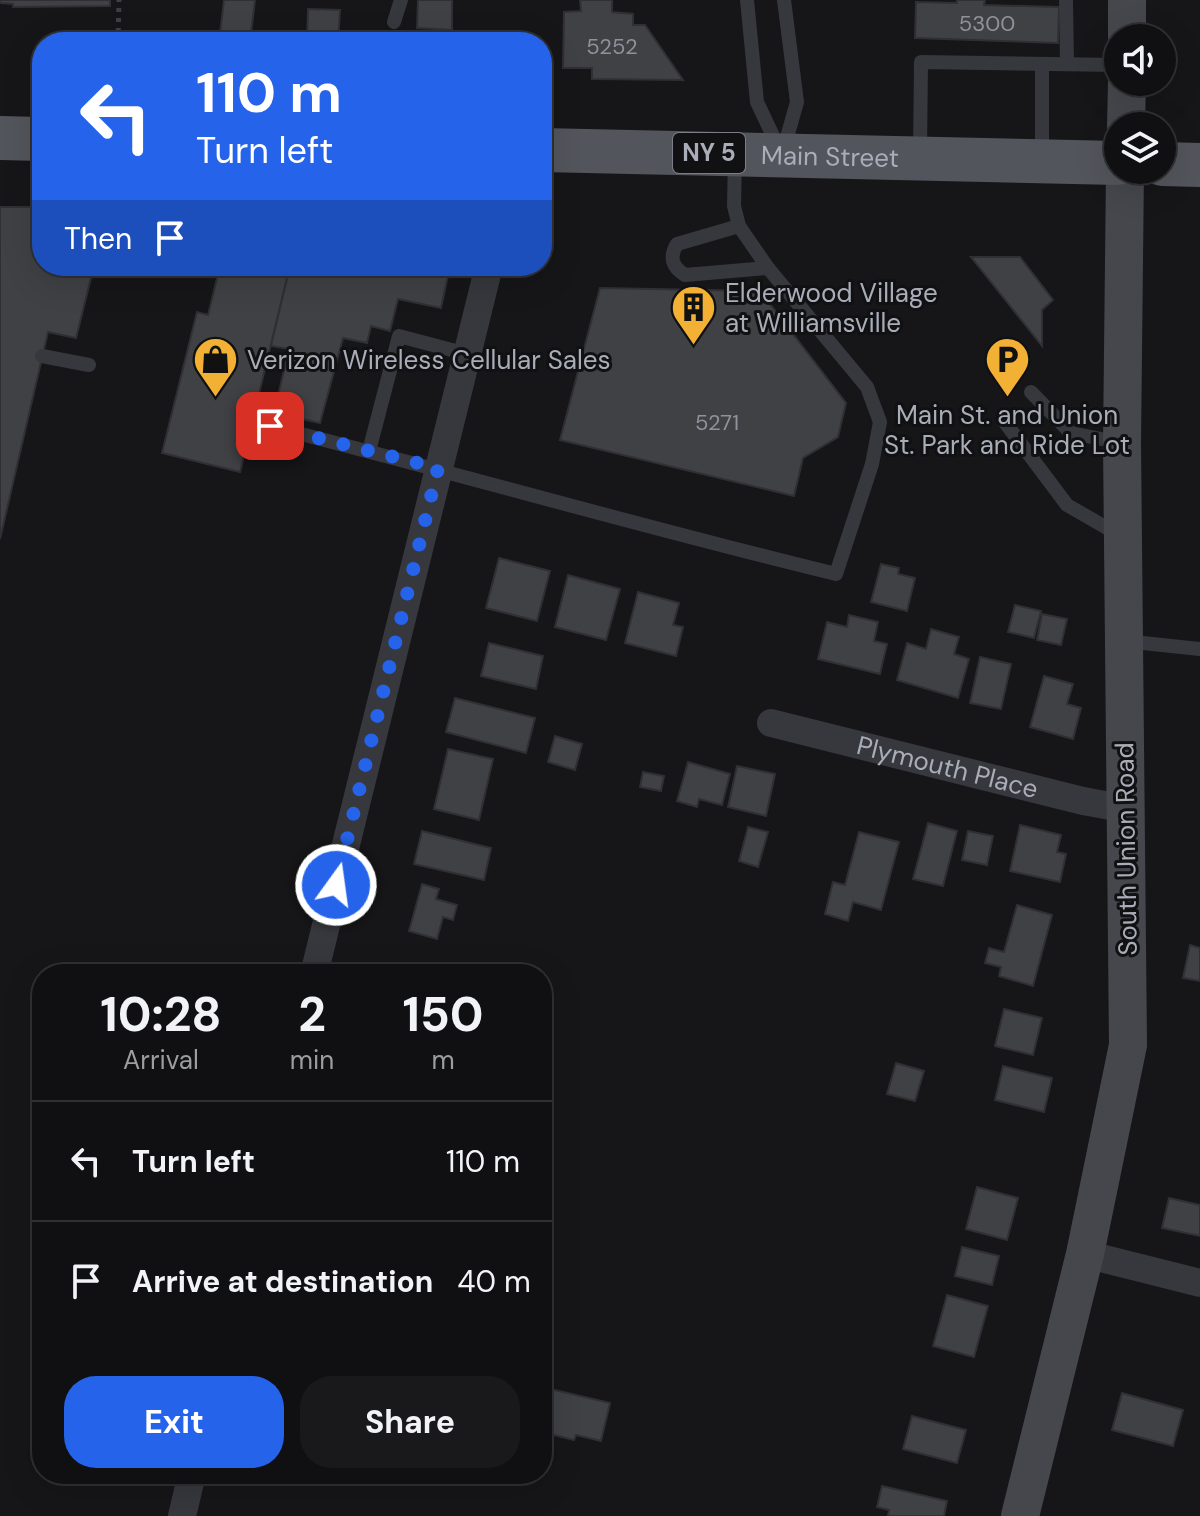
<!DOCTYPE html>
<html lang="en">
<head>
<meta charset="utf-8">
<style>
	:root { --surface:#101012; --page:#19191b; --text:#f1f3f6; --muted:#9c9d9f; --line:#303032; --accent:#2563eb }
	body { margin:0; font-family:"DM Sans",sans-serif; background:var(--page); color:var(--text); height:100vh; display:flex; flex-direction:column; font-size:30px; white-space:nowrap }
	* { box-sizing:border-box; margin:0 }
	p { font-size:26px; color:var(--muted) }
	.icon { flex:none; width:44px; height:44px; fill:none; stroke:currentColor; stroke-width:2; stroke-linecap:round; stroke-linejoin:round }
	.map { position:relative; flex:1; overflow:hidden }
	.side { position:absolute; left:32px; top:964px; width:520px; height:520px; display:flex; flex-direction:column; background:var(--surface); border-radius:32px; box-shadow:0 8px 32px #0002,0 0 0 2px var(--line) }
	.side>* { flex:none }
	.top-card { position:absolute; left:32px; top:32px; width:520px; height:244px; border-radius:32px; box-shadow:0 8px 32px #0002,0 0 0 2px var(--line); background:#2563eb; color:#fff; overflow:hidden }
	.fabs { position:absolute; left:1104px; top:24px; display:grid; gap:16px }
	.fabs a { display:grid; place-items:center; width:72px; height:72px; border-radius:50%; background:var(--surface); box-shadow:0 8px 32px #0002,0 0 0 2px var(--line); font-size:40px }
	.pin { position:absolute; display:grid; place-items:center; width:68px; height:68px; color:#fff; margin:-34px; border-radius:16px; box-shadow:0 4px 12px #0006 }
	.me { position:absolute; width:88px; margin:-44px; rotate:14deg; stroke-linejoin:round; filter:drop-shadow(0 0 6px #0008) }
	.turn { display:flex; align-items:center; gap:28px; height:168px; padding:0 32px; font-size:36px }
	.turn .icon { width:104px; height:104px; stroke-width:2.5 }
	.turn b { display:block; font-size:56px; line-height:68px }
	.then { display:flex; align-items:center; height:76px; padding:0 32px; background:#0003; gap:16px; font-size:30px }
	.eta { display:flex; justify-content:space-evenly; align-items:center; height:136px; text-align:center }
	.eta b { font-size:48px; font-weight:700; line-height:56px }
	.primary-button { display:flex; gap:16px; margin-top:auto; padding:16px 32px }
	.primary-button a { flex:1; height:92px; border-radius:32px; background:var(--accent); color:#fff; font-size:32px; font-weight:700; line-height:92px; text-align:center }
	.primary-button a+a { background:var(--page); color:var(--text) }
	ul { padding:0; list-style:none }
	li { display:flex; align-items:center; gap:24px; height:120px; padding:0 32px; border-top:2px solid var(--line) }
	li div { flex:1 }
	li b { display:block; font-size:30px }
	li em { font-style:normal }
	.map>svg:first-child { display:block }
	.building { fill:#404145; stroke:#303034; stroke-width:2 }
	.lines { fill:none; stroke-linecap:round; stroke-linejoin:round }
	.path { stroke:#3d3f44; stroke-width:5; stroke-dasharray:4 6; stroke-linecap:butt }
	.lane { stroke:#37383d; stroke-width:14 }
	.street { stroke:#37383d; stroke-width:28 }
	.secondary { stroke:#45474d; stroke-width:38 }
	.primary { stroke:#53555c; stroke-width:44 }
	.route { stroke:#2563eb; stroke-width:14; stroke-dasharray:0 25.2 }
	.labels { text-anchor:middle; stroke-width:6; stroke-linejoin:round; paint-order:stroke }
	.number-label { font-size:22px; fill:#8e929b }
	.shield { fill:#111113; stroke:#7b7e86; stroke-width:2 }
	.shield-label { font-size:24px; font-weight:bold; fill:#a8adb8 }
	.street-label { font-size:26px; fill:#a8adb8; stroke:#111113 }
	.poi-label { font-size:26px; fill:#a8adb8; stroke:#111113; text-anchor:start }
</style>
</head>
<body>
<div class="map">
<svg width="1200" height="1516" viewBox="0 0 1200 1516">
	<rect width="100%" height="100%" fill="#161618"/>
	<!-- building -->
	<g class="building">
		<polygon points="0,0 110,0 110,6 13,7 13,4 0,3"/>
		<polygon points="224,0 255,0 250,42 219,42"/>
		<polygon points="418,0 452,0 452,30 417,28"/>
		<polygon points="580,0 612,0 612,12 633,14 633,25 645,25 683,80 592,79 592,68 563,68 564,12 581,11"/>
		<polygon points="957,0 985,0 984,5 1059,7 1058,43 915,38 916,2 957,3"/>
		<polygon points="308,9 340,10 338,42 307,42"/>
		<polygon points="0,207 42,207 42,266 94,266 76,338 48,332 0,539"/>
		<polygon points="971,257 1020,257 1053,300 1042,310 1042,346"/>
		<polygon points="220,266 290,266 240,472 162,453 197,312 208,315"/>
		<polygon points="290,266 450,266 441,308 398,299 390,331 371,326 367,343 343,338 320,423 274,413 289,349 271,346"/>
		<polygon points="600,288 760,291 846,403 838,437 803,458 794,496 560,440"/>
		<polygon points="499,558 550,571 537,621 486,608"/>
		<polygon points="881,564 899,568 898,574 915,578 907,611 871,602"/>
		<polygon points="568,575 620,589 606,640 555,627"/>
		<polygon points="638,592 679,603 673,625 683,627 676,656 625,643"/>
		<polygon points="1015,605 1041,611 1034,638 1008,632"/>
		<polygon points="1042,614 1067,619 1061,645 1037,640"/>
		<polygon points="849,615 878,622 874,641 887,644 880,674 818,659 827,622 847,627"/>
		<polygon points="931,629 959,637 954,654 969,659 958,698 897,680 907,643 926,649"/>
		<polygon points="489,643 543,656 536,689 481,676"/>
		<polygon points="980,657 1011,664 1001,709 970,703"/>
		<polygon points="1044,676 1073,684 1067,704 1081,708 1073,739 1030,727"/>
		<polygon points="455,698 535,718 526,753 446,732"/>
		<polygon points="555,736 582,744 575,770 548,762"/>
		<polygon points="448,749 493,759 479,820 434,809"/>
		<polygon points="688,762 730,774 722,805 699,799 697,807 677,801"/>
		<polygon points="737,766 775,774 766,816 728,807"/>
		<polygon points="643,772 664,776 661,791 640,787"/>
		<polygon points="928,823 957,831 943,886 913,879"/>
		<polygon points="1020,825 1061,835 1057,852 1066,854 1060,882 1010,871"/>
		<polygon points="748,827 768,832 758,867 739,861"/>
		<polygon points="422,831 491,848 484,880 414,864"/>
		<polygon points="968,831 993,836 987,865 962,860"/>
		<polygon points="859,832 899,842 881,910 853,902 848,921 825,914 833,882 845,885"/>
		<polygon points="422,884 439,889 436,899 457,905 453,920 443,917 437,939 409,931"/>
		<polygon points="1017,905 1052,915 1033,986 999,976 1001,967 985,963 989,948 1004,952"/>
		<polygon points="1190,945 1200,948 1200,981 1183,978"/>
		<polygon points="1004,1009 1042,1018 1033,1055 995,1046"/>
		<polygon points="896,1063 924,1071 915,1101 887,1094"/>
		<polygon points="1003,1066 1052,1078 1044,1112 995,1100"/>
		<polygon points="977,1187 1018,1198 1007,1240 966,1229"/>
		<polygon points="1169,1198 1200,1205 1200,1236 1162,1228"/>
		<polygon points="962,1247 999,1256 992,1285 955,1276"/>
		<polygon points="947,1295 988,1306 974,1357 933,1346"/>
		<polygon points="542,1387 610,1403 601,1441 576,1435 574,1440 542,1432"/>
		<polygon points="1122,1393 1183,1410 1173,1446 1112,1430"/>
		<polygon points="912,1416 966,1430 957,1463 903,1449"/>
		<polygon points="882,1486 947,1501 944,1516 888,1516 889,1510 877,1507"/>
	</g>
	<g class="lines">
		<!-- path -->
		<polyline class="path" points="118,42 119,0"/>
		<!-- lane -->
		<g class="lane">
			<polyline points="747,0 757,102 782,155 797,102 784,0"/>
			<polyline points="1066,0 1067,64"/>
			<polyline points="394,22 401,0"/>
			<polyline points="920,154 921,62 1118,65"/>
			<polyline points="1042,157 1042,64"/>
			<path d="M739,226L677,244C669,257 672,267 685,275L768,268"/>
			<polyline points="42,356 89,365"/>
			<polyline points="1031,392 1071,433 1122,443"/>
			<polyline points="1004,421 1067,505 1119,535"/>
			<path d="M270,426C459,474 646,528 836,574L872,464L880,422L867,387L768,268L739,226L734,206L735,158"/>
			<polyline points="369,451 399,336 467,354"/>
			<polyline points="1124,641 1200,649"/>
		</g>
		<!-- street -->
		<g class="street">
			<path id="s1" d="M771,723L1083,801L1127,809"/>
			<polyline points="314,974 489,266"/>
			<polyline points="1085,1254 1200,1283"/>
			<polyline points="182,1516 192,1474"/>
		</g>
		<!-- secondary -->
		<g class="secondary">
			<polyline points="1127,38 1127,0"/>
			<polyline points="1126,126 1127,82"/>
			<polyline points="1020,1516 1085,1254 1128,1045 1122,443 1125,170"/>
		</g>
		<!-- primary -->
		<g class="primary">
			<polyline points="0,138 42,139"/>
			<path id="s2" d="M542,150L1118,163"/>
			<polyline points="1162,164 1200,165"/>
		</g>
	</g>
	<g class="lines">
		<!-- route -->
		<polyline class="route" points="270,426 438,468 336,885"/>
	</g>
	<!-- icons -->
	<defs>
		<symbol id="building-pin" viewBox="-11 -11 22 30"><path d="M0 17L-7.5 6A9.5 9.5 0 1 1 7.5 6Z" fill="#f2b134" stroke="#111113"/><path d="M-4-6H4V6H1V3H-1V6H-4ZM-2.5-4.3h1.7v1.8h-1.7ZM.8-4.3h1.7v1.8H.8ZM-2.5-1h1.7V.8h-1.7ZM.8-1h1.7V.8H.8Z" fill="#111"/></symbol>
		<symbol id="shop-pin" viewBox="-11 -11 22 30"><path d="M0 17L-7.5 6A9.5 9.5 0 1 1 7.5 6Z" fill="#f2b134" stroke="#111113"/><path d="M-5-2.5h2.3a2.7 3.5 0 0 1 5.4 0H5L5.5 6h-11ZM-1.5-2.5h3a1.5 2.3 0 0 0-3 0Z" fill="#111"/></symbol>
		<symbol id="parking-pin" viewBox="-11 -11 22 30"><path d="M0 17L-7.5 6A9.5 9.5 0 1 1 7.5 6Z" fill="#f2b134" stroke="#111113"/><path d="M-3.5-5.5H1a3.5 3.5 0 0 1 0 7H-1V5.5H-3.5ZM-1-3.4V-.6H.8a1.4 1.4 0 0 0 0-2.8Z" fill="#111"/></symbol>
	</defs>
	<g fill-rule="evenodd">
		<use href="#building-pin" x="668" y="282" width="51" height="69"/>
		<use href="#shop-pin" x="190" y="334" width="51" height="69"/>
		<use href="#parking-pin" x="982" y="334" width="51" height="69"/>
	</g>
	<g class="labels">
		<!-- number labels -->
		<g class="number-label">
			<text x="987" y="31">5300</text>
			<text x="612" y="54">5252</text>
			<text x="717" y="430">5271</text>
		</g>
		<!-- shield labels -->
		<rect class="shield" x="673" y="133" width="72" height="40" rx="6"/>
		<g class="shield-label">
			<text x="709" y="161">NY 5</text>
		</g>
		<!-- street labels -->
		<g class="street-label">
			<text dy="9" stroke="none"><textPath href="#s2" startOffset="288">Main Street</textPath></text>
			<text dy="9" stroke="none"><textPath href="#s1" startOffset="182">Plymouth Place</textPath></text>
			<text transform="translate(1126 849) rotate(-91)" y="9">South Union Road</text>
		</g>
		<!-- poi labels -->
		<g class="poi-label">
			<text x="725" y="302">Elderwood Village<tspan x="725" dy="30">at Williamsville</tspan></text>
			<text x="247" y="369">Verizon Wireless Cellular Sales</text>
			<text x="1007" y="424" text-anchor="middle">Main St. and Union<tspan x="1007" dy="30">St. Park and Ride Lot</tspan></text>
		</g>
	</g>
</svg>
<div class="fabs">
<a><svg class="icon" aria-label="sound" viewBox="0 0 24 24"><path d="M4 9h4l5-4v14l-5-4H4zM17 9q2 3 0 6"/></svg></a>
<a><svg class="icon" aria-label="layers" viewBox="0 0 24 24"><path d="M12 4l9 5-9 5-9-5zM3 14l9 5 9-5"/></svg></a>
</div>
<div class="pin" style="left:270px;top:426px;background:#d93025"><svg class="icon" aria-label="arrive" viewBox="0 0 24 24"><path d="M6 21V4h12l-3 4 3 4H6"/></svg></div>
<svg class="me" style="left:336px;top:885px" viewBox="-20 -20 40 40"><circle r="17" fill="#2563eb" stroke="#fff" stroke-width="3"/><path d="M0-11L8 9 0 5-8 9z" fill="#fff"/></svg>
<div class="top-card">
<div class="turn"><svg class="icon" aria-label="left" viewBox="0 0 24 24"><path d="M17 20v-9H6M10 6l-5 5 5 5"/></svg><div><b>110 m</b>Turn left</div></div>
<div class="then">Then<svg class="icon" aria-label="arrive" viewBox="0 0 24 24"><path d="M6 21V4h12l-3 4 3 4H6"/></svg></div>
</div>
<section class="side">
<div class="eta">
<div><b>10:28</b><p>Arrival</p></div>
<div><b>2</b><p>min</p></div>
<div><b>150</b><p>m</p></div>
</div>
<ul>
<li><svg class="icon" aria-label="left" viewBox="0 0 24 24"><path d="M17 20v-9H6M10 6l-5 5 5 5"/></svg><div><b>Turn left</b></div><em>110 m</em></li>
<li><svg class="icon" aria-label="arrive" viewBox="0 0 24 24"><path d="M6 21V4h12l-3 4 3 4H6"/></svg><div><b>Arrive at destination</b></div><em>40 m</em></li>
</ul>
<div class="primary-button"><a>Exit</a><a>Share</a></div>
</section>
</div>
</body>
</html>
